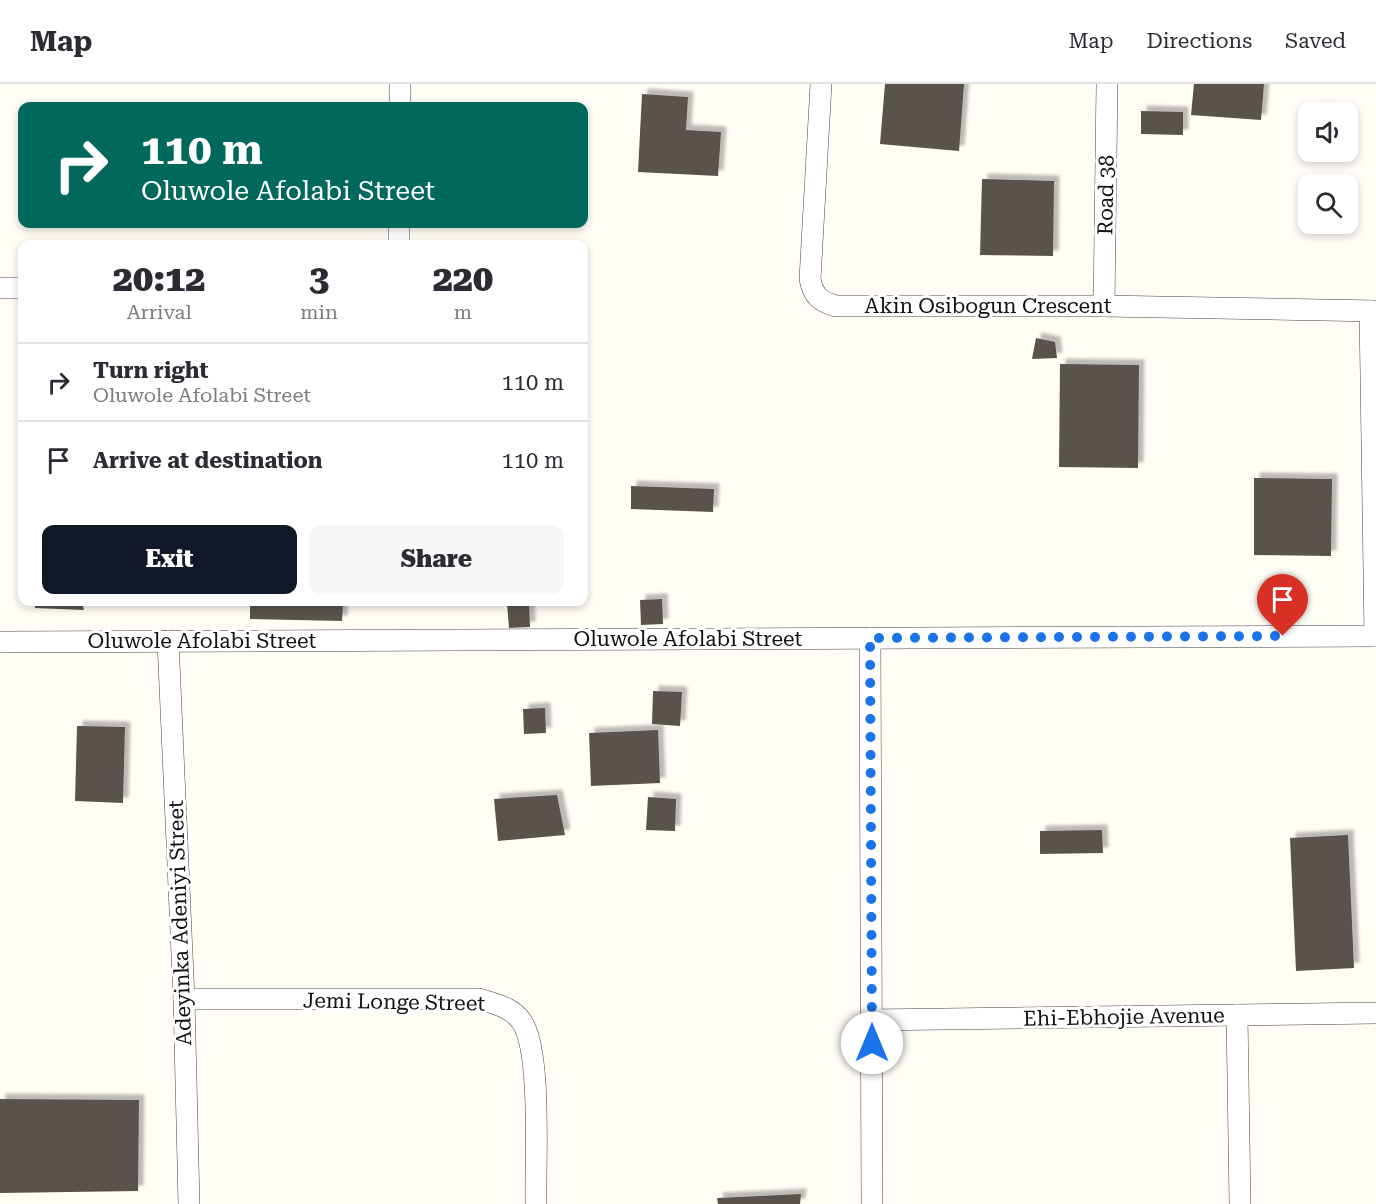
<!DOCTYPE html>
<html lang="en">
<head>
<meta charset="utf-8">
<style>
	:root { --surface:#fff; --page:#f7f7f7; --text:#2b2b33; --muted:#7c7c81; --line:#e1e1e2; --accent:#111827 }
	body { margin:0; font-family:"Roboto Serif",serif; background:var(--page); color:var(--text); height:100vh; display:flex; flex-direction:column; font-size:22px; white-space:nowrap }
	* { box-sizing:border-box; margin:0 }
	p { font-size:20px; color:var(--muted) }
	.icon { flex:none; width:33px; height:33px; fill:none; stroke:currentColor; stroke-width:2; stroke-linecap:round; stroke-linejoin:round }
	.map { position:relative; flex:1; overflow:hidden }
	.panel { position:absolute; left:18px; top:156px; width:570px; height:366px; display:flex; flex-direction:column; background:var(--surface); border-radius:12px; box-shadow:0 3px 9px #0003 }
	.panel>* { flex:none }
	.hud { position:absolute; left:18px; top:18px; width:570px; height:126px; border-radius:12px; box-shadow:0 3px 9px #0003; background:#00695c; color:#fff; overflow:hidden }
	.tools { position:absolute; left:1298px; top:18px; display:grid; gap:12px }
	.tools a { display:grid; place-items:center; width:60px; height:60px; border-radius:12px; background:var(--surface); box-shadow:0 3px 9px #0003; font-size:30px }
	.pin { position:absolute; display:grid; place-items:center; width:51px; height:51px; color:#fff; margin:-62px -26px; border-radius:50% 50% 50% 0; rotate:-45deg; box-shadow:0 0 6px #0007 }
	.pin .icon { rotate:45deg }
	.me { position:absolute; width:66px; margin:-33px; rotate:0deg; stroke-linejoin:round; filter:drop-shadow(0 0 4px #0008) }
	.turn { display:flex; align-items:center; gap:21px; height:126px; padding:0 24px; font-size:27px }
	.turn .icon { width:78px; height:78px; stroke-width:2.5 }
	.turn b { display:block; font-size:42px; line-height:51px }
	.eta { display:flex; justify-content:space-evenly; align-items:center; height:102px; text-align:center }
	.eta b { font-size:36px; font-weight:800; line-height:42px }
	.cta { display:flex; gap:12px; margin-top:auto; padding:12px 24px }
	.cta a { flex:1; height:69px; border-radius:12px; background:var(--accent); color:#fff; font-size:24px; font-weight:800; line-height:69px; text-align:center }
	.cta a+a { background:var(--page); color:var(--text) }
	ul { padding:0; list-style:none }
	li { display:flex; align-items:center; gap:18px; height:78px; padding:0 24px; border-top:2px solid var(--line) }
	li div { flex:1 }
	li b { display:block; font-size:22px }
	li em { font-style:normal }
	header { display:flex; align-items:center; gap:36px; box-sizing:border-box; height:84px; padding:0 30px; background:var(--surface); border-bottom:2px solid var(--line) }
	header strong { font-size:28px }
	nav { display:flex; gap:33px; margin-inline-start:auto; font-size:21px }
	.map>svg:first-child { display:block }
	.building { fill:#5a524d; filter:url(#shadow) }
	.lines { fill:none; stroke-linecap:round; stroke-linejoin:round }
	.street-casing { stroke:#444; stroke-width:22 }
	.street { stroke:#fff; stroke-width:21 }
	.route { stroke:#1a73e8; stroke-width:10; stroke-dasharray:0 18 }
	.labels { text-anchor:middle; stroke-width:6; stroke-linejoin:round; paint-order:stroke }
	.street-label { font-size:21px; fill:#111; stroke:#fff }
</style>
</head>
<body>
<header>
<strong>Map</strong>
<nav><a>Map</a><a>Directions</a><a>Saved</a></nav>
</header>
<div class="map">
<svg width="1376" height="1120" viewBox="0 0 1376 1120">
	<defs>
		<filter id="shadow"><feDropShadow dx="5.5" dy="-5.5" stdDeviation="1.5" flood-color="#0004"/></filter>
	</defs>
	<rect width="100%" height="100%" fill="#fffdf5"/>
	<!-- building -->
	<g class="building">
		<polygon points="885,0 964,0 959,67 880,60"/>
		<polygon points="1194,0 1264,0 1261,36 1191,31"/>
		<polygon points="642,10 688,13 686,46 721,48 718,92 638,88"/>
		<polygon points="1141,27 1183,28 1183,51 1141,50"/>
		<polygon points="982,95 1054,97 1053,172 980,171"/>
		<polygon points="1036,254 1055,258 1057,274 1032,275"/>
		<polygon points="1060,280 1139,281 1138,384 1059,383"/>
		<polygon points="1254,394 1332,395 1331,472 1254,471"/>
		<polygon points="631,402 714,405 713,428 631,425"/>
		<polygon points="662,515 663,540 641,541 640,516"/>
		<polygon points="35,518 82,518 84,526 35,524"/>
		<polygon points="250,518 343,518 342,537 250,535"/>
		<polygon points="529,518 530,543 509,544 507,519"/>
		<polygon points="653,607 682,608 680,642 652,640"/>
		<polygon points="545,624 546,649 524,650 523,625"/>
		<polygon points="77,642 125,643 123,719 75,717"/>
		<polygon points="658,646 660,699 591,702 589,649"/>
		<polygon points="557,711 565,751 498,757 494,715"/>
		<polygon points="648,713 676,715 675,747 646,746"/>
		<polygon points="1102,746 1103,769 1040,770 1040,747"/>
		<polygon points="1348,751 1354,884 1296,887 1290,754"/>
		<polygon points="0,1015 139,1016 138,1107 0,1109"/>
		<polygon points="801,1110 800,1120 718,1120 717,1114"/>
	</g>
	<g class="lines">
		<defs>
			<g id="street">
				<path d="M821,0L810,195C813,212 821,218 836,222H1104L1376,227"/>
				<polyline points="400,22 400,0"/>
				<polyline points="399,160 399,140"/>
				<polyline points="0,204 22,204"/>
				<polyline points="1104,222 1107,0"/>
				<polyline points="1370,227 1375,552"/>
				<polyline points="870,554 872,1120"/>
				<polyline points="168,557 184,915 189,1120"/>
				<polyline points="0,558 1376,552"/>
				<path d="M184,915H479C495,920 512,923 522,938C542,968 535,1080 536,1120"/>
				<polyline points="1237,931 1240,1120"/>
				<polyline points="871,936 1376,929"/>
			</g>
		</defs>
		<!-- street casing -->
		<use href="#street" class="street-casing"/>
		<!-- street -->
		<use href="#street" class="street"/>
	</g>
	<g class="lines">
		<!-- route -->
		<polyline class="route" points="872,959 870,554 1283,552"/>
	</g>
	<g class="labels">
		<!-- street labels -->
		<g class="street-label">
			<text transform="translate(1106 111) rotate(-89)" y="7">Road 38</text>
			<text x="988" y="229">Akin Osibogun Crescent</text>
			<text x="688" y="562">Oluwole Afolabi Street</text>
			<text x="202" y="564">Oluwole Afolabi Street</text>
			<text transform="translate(180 839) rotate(-92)" y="7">Adeyinka Adeniyi Street</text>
			<text transform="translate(394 918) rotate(1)" y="7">Jemi Longe Street</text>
			<text transform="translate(1124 933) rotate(-1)" y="7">Ehi-Ebhojie Avenue</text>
		</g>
	</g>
</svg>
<div class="tools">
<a><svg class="icon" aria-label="sound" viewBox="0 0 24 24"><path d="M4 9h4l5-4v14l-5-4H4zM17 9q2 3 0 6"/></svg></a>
<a><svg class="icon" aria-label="search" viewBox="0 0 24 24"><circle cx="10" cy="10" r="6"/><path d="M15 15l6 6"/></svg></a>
</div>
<div class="pin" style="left:1283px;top:552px;background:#d93025"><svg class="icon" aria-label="arrive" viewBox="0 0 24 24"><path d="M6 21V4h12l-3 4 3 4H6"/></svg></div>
<svg class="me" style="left:872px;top:959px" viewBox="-20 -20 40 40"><circle r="19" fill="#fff"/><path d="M0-13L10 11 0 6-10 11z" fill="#1a73e8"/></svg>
<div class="hud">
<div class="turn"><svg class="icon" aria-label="right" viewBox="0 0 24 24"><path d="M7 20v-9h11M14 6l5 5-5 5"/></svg><div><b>110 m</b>Oluwole Afolabi Street</div></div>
</div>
<section class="panel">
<div class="eta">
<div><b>20:12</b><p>Arrival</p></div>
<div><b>3</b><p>min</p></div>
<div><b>220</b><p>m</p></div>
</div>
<ul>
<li><svg class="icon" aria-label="right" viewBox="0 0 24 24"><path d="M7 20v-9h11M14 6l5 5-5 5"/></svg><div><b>Turn right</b><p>Oluwole Afolabi Street</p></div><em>110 m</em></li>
<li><svg class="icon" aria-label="arrive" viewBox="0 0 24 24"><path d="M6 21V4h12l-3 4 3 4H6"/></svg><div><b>Arrive at destination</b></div><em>110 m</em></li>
</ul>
<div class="cta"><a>Exit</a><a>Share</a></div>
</section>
</div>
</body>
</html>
